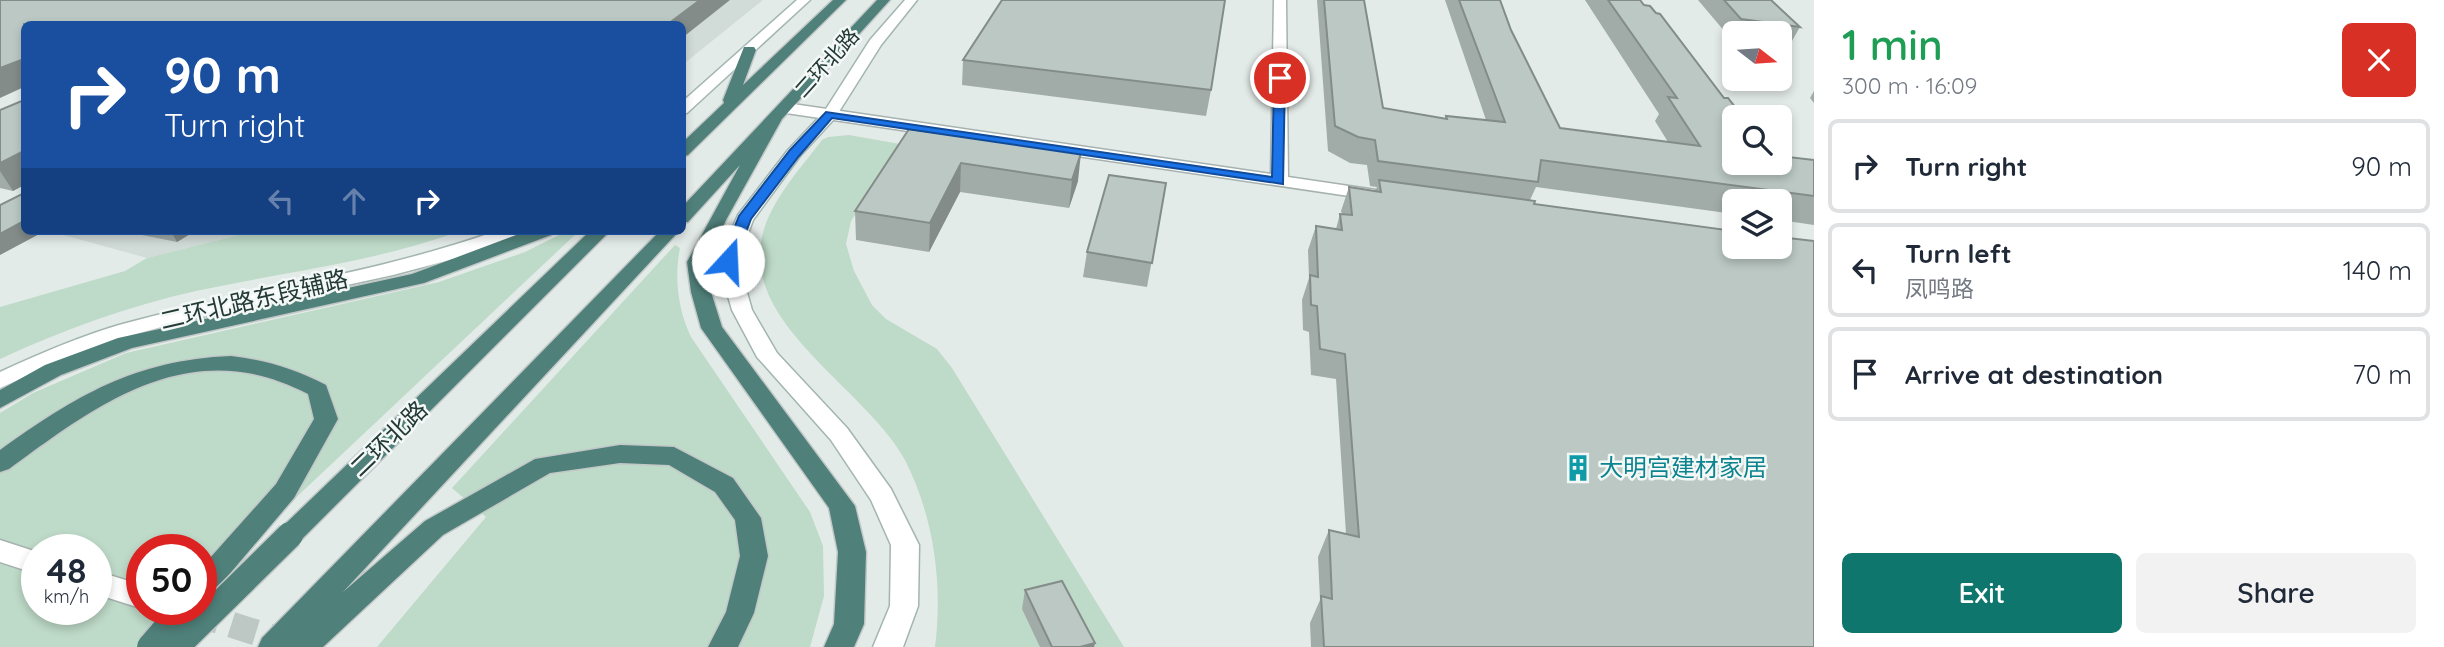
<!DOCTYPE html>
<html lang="en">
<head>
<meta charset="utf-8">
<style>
	:root { --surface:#fff; --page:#f2f2f3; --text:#1f2937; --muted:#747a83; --line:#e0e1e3; --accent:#0f766e }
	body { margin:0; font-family:Quicksand,"Noto Sans SC",sans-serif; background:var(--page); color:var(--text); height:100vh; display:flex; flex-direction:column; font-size:26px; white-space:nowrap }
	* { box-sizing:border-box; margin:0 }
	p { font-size:23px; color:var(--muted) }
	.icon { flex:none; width:38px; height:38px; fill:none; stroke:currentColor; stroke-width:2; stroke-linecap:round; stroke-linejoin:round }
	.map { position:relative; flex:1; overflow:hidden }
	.sheet { display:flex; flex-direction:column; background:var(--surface); width:630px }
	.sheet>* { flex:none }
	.top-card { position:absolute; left:21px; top:21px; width:665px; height:214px; border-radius:10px; box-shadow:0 4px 10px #0003; background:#1a4fa0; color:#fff; overflow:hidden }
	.needle { width:46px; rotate:107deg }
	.fabs { position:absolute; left:1722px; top:21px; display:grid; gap:14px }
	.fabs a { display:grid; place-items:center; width:70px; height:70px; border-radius:10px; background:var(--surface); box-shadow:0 4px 10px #0003; font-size:35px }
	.speed { position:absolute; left:21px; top:534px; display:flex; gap:14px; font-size:35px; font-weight:700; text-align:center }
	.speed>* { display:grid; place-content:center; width:91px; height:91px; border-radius:50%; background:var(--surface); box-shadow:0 4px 10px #0003; line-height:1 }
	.speed small { font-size:18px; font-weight:400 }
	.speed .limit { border:10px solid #d22; background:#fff; color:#111 }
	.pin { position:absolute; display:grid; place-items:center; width:60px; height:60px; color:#fff; margin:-30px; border:4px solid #fff; border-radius:50%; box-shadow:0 2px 7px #0007 }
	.me { position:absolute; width:77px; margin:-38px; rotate:20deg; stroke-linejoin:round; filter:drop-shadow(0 0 5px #0008) }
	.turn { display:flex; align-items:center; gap:24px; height:147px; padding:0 28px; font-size:32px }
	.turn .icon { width:91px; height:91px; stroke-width:2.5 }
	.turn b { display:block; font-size:49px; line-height:60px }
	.lanes { display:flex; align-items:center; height:66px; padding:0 28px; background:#0003; justify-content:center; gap:35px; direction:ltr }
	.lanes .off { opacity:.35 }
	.round { display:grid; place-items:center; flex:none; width:74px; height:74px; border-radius:10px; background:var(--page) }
	.head { display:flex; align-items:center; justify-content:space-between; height:119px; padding:0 28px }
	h1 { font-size:42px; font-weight:600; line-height:52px; color:#1e9e55 }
	.button { display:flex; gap:14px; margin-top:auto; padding:14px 28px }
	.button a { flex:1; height:80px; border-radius:10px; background:var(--accent); color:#fff; font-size:28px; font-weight:600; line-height:80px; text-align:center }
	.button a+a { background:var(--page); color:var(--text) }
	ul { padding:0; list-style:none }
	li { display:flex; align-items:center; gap:21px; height:94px; margin:0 14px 10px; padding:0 14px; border:4px solid var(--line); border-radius:10px }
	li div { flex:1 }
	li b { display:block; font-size:26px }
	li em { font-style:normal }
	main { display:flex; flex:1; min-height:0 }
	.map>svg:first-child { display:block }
	.built { fill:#d1dbd7 }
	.green { fill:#bedac8; fill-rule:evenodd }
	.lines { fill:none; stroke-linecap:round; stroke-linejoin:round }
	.minor-tunnel { stroke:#bdc8c5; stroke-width:26; stroke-dasharray:26 13; stroke-linecap:butt }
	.minor-casing { stroke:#a6b2af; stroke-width:3 }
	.tertiary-casing { stroke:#a6b2af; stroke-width:3 }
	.secondary-casing { stroke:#a2b5b1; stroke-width:3 }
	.trunk-casing { stroke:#c2c8c7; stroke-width:3 }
	.minor { fill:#fff; fill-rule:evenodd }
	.tertiary { fill:#fff; fill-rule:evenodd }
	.secondary { fill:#fff; fill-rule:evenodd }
	.trunk { fill:#50807a; fill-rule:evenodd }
	.trunk-bridge-casing { stroke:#c2c8c7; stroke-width:29; stroke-linecap:butt }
	.trunk-bridge { stroke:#50807a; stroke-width:26 }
	.wall { fill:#a1aca9 }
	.shaded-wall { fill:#838c89 }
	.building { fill:#bbc8c4; stroke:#838c89; stroke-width:2 }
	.route { fill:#1a73e8; stroke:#114b97; stroke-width:2 }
	.labels { text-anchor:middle; stroke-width:5; stroke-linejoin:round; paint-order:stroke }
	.far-street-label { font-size:21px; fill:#243a37; stroke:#f3f8f6 }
	.street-label { font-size:24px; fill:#243a37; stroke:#f3f8f6 }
	.culture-label { font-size:24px; fill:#0d838f; stroke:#f3f8f6; text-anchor:start }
</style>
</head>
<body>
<main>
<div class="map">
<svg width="1814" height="647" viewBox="0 0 1814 647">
	<rect width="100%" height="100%" fill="#e3ebe8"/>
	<!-- built -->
	<g class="built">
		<polygon points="437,0 763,0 686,62 683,61 682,24 390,24"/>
		<polygon points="49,231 255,231 147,258"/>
	</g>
	<!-- green -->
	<g class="green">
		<path d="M849,135L900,144L851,221L846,244L854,271L872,305L886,319L937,349L952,368L1124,647H935C943,584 934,517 905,460C870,394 754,331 760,250C763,208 798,172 822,140L828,137Z"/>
		<path d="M255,231H460C376,262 284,272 196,291C128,306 63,330 0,359V307L125,271L147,258Z"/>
		<path d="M567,231H579L201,587V550H142V609H178L138,647H0V413L33,393L126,353L439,282L525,252ZM37,550H96V609H37Z"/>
		<path d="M675,245L680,248C674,278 678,310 691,337L810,512L823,546L824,596L810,647H377L486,517L452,488Z"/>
	</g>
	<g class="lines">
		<!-- minor-tunnel -->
		<polyline class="minor-tunnel" points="194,613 302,647"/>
		<defs>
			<g id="minor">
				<polygon points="0,540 37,552 37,574 0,562"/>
				<polygon points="96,571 142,585 142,605 137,607 96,594"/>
			</g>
			<polygon id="tertiary" points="1274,0 1286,0 1288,177 1376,190 1385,195 1382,199 1376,200 786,113 778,108 786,103 1271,174"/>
			<g id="secondary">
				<polygon points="797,0 810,0 687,113 682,114 682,102"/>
				<polygon points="905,0 917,0 881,45 835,118 800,156 753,220 738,261 752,310 777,353 847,428 891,489 919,545 918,606 903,647 873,647 890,606 891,545 871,500 831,440 757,357 732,310 718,261 738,215 788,150 824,112 870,40"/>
				<path d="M496,231H522L520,235L457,258L393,275L191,319L132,335L69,357L0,388V372C39,354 78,337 119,325C244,290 373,275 496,231Z"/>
			</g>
			<g id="trunk">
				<polygon points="833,0 846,0 688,155 682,157 682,143 724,103 723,100 744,47 754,47 756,50 743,85"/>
				<polygon points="877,0 890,0 782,119 726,220 707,262 711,292 722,327 855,506 866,552 864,624 854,647 824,647 834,624 838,552 829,508 701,328 691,292 687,262 740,165 688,222 682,223 682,207"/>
				<polygon points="527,231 553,231 551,235 424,283 132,348 61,375 0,408 0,390 45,365 118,338 412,274"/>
				<polygon points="590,231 610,231 299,542 290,546 281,542 277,535 281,528"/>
				<polygon points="660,231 679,231 343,592 425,521 535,459 620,445 674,447 733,478 761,518 768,556 754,613 738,647 708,647 726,612 740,556 735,520 715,492 669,465 620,463 550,473 443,535 323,647 258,647 262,638"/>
				<path d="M231,356C266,360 295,369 326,385L338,419L294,498L211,596L201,600V568L276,484L314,419L308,394C192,333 100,402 9,469L0,472V450C76,396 134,360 231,356Z"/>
			</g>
		</defs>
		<!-- minor casing -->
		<use href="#minor" class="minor-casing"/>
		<!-- tertiary casing -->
		<use href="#tertiary" class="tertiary-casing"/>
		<!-- secondary casing -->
		<use href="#secondary" class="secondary-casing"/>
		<!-- trunk casing -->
		<use href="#trunk" class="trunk-casing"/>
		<!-- minor -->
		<use href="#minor" class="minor"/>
		<!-- tertiary -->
		<use href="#tertiary" class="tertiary"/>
		<!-- secondary -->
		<use href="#secondary" class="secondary"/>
		<!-- trunk -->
		<use href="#trunk" class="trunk"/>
		<defs>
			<g id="trunk-bridge">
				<polyline points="150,647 183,609"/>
				<polyline points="176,647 290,535"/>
			</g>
		</defs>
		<!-- trunk-bridge casing -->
		<use href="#trunk-bridge" class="trunk-bridge-casing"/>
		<!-- trunk-bridge -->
		<use href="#trunk-bridge" class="trunk-bridge"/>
	</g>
	<!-- wall -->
	<g class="wall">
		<polygon points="1317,0 1364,0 1383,108 1445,119 1446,116 1486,120 1445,0 1500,0 1511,30 1560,128 1668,142 1655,121 1659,114 1585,0 1640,0 1734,163 1814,160 1814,225 1780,220 1780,201 1734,201 1734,214 1536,187 1530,200 1534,204 1814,647 1311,647 1310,623 1320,600 1318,557 1329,530 1346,534 1336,379 1311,375 1309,332 1303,330 1302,300 1309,278 1308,250 1316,226 1336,229 1340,214 1342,214 1341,211 1349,187 1375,191 1377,187 1370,186 1367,165 1350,163 1328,151"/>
		<polygon points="1698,0 1771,0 1800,27 1789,46 1780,45 1780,33 1734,33 1734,39 1731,39"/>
		<polygon points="963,60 1211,90 1206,116 962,85"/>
		<polygon points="1814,91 1814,103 1810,98"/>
		<polygon points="24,100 24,185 13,191 0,188 0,110"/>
		<polygon points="909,129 1078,181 1069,208 960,192 929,252 856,240 855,211"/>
		<polygon points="1166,183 1147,287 1083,277 1087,252"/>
		<polygon points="122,231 195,231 177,242"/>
		<polygon points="1025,590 1094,647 1040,647 1022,609"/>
	</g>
	<!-- shaded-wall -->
	<g class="shaded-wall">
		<polygon points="700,0 730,0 682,38 682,24 668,24"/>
		<polygon points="24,59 24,87 0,98 0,68"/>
		<polygon points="24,151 24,185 13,191 0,171 0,163"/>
		<polygon points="1081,153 1078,181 1069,208 1072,180"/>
		<polygon points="961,163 960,192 929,252 930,223"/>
		<polygon points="24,221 24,231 45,231 0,255 0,234"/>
		<polygon points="171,231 195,231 177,242"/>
		<polygon points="1095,643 1094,647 1080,647"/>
	</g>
	<!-- building -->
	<g class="building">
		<polygon points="0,0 700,0 668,24 24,24 24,59 0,68"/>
		<polygon points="1002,0 1225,0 1211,90 963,60"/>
		<polygon points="1324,0 1364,0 1383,108 1447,119 1446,116 1505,122 1459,0 1500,0 1511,30 1560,128 1700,146 1668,97 1677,98 1608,0 1640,0 1644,5 1650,6 1656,13 1660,14 1724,98 1728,98 1743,117 1734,117 1734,163 1780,163 1780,156 1814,160 1814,196 1541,160 1538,182 1378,161 1375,140 1358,137 1335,126"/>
		<polygon points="1724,0 1771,0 1800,27 1741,19"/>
		<polygon points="24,100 24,151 0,163 0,110"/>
		<polygon points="909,129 1081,153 1072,180 961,163 930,223 855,211"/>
		<polygon points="1109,175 1166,183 1152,263 1087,252"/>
		<polygon points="1379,180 1535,201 1534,204 1734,231 1734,247 1780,247 1780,237 1814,241 1814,647 1324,647 1321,596 1332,599 1329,530 1359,537 1345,354 1320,349 1317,306 1311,305 1310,275 1318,277 1316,226 1342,230 1340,214 1352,215 1349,187 1381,192"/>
		<polygon points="24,193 24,221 0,234 0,205"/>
		<polygon points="1062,581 1095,643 1080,647 1052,647 1025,590"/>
	</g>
	<!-- route -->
	<polygon class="route" points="1280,75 1285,78 1283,184 832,118 799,156 751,219 734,264 723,264 721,261 739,216 790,150 826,112 1272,177 1274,78"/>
	<!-- icons -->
	<defs>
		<symbol id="building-bare" viewBox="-9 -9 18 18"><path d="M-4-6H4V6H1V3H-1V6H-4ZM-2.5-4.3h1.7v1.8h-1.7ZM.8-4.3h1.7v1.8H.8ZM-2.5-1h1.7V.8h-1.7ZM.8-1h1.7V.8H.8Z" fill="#0f9aa8" stroke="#f3f8f6" stroke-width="2.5" paint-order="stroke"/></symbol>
	</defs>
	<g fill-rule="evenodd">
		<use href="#building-bare" x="1559" y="449" width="38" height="38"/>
	</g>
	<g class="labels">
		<!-- far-street labels -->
		<g class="far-street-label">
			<text transform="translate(827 63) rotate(-48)" y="7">二环北路</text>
		</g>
		<!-- street labels -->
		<g class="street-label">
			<text transform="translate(254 300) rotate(-13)" y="8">二环北路东段辅路</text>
			<text transform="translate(389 439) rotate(-44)" y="8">二环北路</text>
		</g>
		<!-- culture labels -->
		<g class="culture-label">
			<text x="1599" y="476">大明宫建材家居</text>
		</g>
	</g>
</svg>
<div class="fabs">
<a><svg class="needle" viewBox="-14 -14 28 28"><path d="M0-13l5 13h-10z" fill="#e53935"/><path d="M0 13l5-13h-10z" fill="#747a83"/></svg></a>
<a><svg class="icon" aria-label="search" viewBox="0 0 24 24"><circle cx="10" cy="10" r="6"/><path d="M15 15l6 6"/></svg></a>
<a><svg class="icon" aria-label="layers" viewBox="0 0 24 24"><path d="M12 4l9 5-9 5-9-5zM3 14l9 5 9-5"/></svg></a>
</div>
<div class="speed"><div>48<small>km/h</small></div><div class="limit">50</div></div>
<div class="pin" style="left:1280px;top:78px;background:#d93025"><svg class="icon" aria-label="arrive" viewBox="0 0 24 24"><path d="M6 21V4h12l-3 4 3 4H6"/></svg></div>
<svg class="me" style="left:728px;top:261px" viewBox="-20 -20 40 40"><circle r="19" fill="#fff"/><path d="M0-13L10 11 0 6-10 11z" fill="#1a73e8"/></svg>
<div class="top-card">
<div class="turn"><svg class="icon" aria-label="right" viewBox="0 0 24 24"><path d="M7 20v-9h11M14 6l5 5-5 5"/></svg><div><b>90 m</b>Turn right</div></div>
<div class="lanes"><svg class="icon off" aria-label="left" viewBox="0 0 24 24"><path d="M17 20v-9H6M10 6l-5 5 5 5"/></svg><svg class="icon off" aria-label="ahead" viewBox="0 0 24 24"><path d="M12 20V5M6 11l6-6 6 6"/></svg><svg class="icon" aria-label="right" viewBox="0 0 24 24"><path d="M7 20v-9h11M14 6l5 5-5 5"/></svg></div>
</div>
</div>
<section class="sheet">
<div class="head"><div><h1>1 min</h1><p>300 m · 16:09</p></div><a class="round" style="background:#d93025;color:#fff"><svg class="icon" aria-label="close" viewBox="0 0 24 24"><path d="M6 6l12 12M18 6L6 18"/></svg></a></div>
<ul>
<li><svg class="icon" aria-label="right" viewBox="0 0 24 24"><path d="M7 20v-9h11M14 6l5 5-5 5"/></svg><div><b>Turn right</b></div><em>90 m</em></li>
<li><svg class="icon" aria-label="left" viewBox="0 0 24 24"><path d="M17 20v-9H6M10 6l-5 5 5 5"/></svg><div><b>Turn left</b><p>凤鸣路</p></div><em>140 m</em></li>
<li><svg class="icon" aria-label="arrive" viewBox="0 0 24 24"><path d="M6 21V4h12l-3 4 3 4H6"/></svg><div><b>Arrive at destination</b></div><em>70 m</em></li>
</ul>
<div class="button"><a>Exit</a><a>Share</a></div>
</section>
</main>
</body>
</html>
